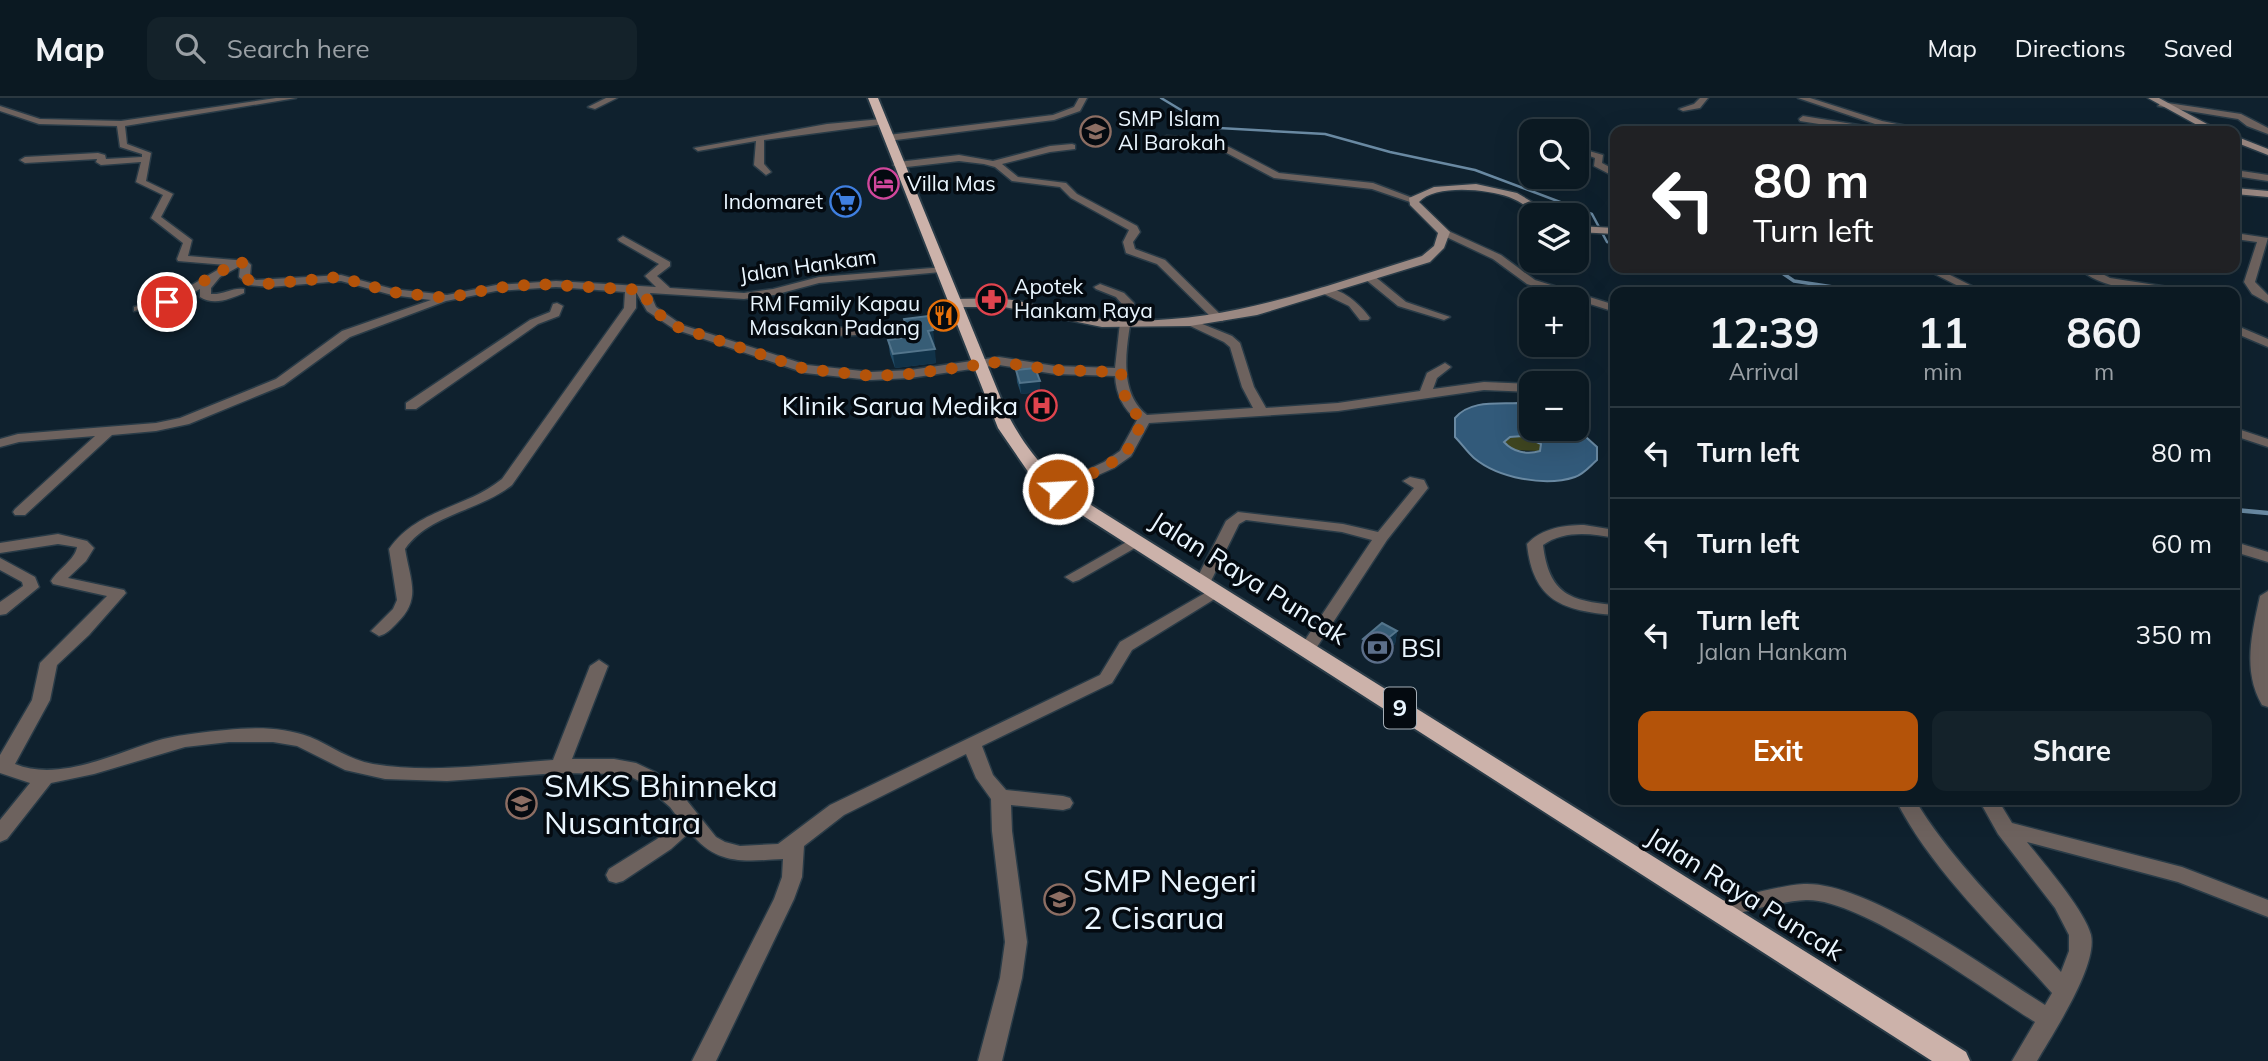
<!DOCTYPE html>
<html lang="en">
<head>
<meta charset="utf-8">
<style>
	:root { --surface:#0b1922; --page:#14222a; --text:#f1f3f6; --muted:#9aa0a5; --line:#2b3840; --accent:#b45309 }
	body { margin:0; font-family:Mulish,sans-serif; background:var(--page); color:var(--text); height:100vh; display:flex; flex-direction:column; font-size:26px; white-space:nowrap }
	* { box-sizing:border-box; margin:0 }
	p { font-size:23px; color:var(--muted) }
	.icon { flex:none; width:38px; height:38px; fill:none; stroke:currentColor; stroke-width:2; stroke-linecap:round; stroke-linejoin:round }
	.map { position:relative; flex:1; overflow:hidden }
	.drawer { position:absolute; left:1610px; top:189px; width:630px; height:518px; display:flex; flex-direction:column; background:var(--surface); border-radius:14px; box-shadow:0 7px 28px #0002,0 0 0 2px var(--line) }
	.drawer>* { flex:none }
	.banner { position:absolute; left:1610px; top:28px; width:630px; height:147px; border-radius:14px; box-shadow:0 7px 28px #0002,0 0 0 2px var(--line); background:#202124; color:#fff; overflow:hidden }
	.fabs { position:absolute; left:1519px; top:21px; display:grid; gap:14px }
	.fabs a { display:grid; place-items:center; width:70px; height:70px; border-radius:14px; background:var(--surface); box-shadow:0 7px 28px #0002,0 0 0 2px var(--line); font-size:35px }
	.pin { position:absolute; display:grid; place-items:center; width:60px; height:60px; color:#fff; margin:-30px; border:4px solid #fff; border-radius:50%; box-shadow:0 2px 7px #0007 }
	.me { position:absolute; width:77px; margin:-38px; rotate:65deg; stroke-linejoin:round; filter:drop-shadow(0 0 5px #0008) }
	.turn { display:flex; align-items:center; gap:24px; height:147px; padding:0 28px; font-size:32px }
	.turn .icon { width:91px; height:91px; stroke-width:2.5 }
	.turn b { display:block; font-size:49px; line-height:60px }
	.eta { display:flex; justify-content:space-evenly; align-items:center; height:119px; text-align:center }
	.eta b { font-size:42px; font-weight:700; line-height:49px }
	.button { display:flex; gap:14px; margin-top:auto; padding:14px 28px }
	.button a { flex:1; height:80px; border-radius:14px; background:var(--accent); color:#fff; font-size:28px; font-weight:700; line-height:80px; text-align:center }
	.button a+a { background:var(--page); color:var(--text) }
	ul { padding:0; list-style:none }
	li { display:flex; align-items:center; gap:21px; height:91px; padding:0 28px; border-top:2px solid var(--line) }
	li div { flex:1 }
	li b { display:block; font-size:26px }
	li em { font-style:normal }
	header { display:flex; align-items:center; gap:42px; box-sizing:border-box; height:98px; padding:0 35px; background:var(--surface); border-bottom:2px solid var(--line) }
	header strong { font-size:33px }
	nav { display:flex; gap:38px; margin-inline-start:auto; font-size:24px }
	.search { width:490px; height:63px; background:var(--page); display:flex; align-items:center; gap:18px; box-sizing:border-box; padding:0 24px; border-radius:14px; color:var(--muted); font-size:26px }
	.map>svg:first-child { display:block }
	.green { fill:#3f4620 }
	.water { fill:#325a7a; stroke:#6989a2; stroke-width:2; fill-rule:evenodd }
	.lines { fill:none; stroke-linecap:round; stroke-linejoin:round }
	.stream-far2 { stroke:#6989a2; stroke-width:2.5 }
	.stream-far1 { stroke:#6989a2; stroke-width:3.5 }
	.stream { stroke:#6989a2; stroke-width:4.5 }
	.minor-casing { stroke:#293b47; stroke-width:3 }
	.secondary-casing { stroke:#293b47; stroke-width:3 }
	.trunk-casing { stroke:#293b47; stroke-width:4 }
	.minor { fill:#6d625e; fill-rule:evenodd }
	.secondary { fill:#9a8882; fill-rule:evenodd }
	.trunk { fill:#ccb2aa; fill-rule:evenodd }
	.wall { fill:#214b66 }
	.shaded-wall { fill:#113248 }
	.building { fill:#375d76; stroke:#53758c; stroke-width:2 }
	.route { stroke:#b45309; stroke-width:12; stroke-dasharray:0 21.6 }
	.labels { text-anchor:middle; stroke-width:7; stroke-linejoin:round; paint-order:stroke }
	.far-poi-label { font-size:21px; fill:#eaf6ff; stroke:#040a10; text-anchor:start }
	.far-street-label { font-size:21px; fill:#eaf6ff; stroke:#040a10 }
	.shield { fill:#040a10; stroke:#a5afb7; stroke-width:2 }
	.shield-label { font-size:24px; font-weight:bold; fill:#eaf6ff }
	.poi-label { font-size:26px; fill:#eaf6ff; stroke:#040a10; text-anchor:end }
	.street-label { font-size:26px; fill:#eaf6ff; stroke:#040a10 }
	.near-poi-label { font-size:32px; fill:#eaf6ff; stroke:#040a10; text-anchor:start }
</style>
</head>
<body>
<header>
<strong>Map</strong>
<div class="search"><svg class="icon" aria-label="search" viewBox="0 0 24 24"><circle cx="10" cy="10" r="6"/><path d="M15 15l6 6"/></svg>Search here</div>
<nav><a>Map</a><a>Directions</a><a>Saved</a></nav>
</header>
<div class="map">
<svg width="2268" height="963" viewBox="0 0 2268 963">
	<rect width="100%" height="100%" fill="#0f212e"/>
	<!-- green -->
	<polygon class="green" points="1523,338 1541,346 1540,353 1514,352 1504,344 1504,341"/>
	<!-- water -->
	<path class="water" d="M1518,305L1531,309V331H1577L1597,349V362C1590,368 1584,376 1575,379C1545,389 1498,380 1474,360C1467,354 1462,346 1455,339V320C1470,302 1497,306 1518,305ZM1523,338L1541,346L1540,353C1527,357 1513,354 1504,344L1510,339Z"/>
	<g class="lines">
		<!-- stream-far2 -->
		<polyline class="stream-far2" points="1161,0 1196,21 1219,30 1325,36 1390,54 1475,72 1592,116 1607,144 1615,146"/>
		<!-- stream-far1 -->
		<polyline class="stream-far1" points="1775,170 1794,183 1866,194"/>
		<!-- stream -->
		<polyline class="stream" points="2235,412 2268,415"/>
		<defs>
			<g id="minor">
				<path d="M276,0H296L125,28L127,46L151,55L146,83L173,96L161,119L192,142L188,158L247,163L251,167L250,178L256,182L341,177L393,191L447,197L496,187L556,183L656,189L645,178L659,166L619,143L618,141L623,138L670,164V168L657,178L670,190L744,195L773,191L819,179L945,169V173L941,174L819,185L774,197L744,201L650,195L656,209L682,227L807,267L871,274L910,272L999,259L1055,268L1115,270L1122,206L1116,199L1096,191L1094,189L1100,186L1124,195L1134,205C1128,240 1115,292 1147,317L1253,310L1242,289L1230,249L1224,244L1186,226V222L1190,221L1232,238L1240,245L1254,289L1266,310L1338,305L1420,293L1427,275L1445,265L1451,269L1437,280L1433,291L1484,284L1531,286V294L1484,292L1338,313L1149,325L1131,358L1114,370L1058,395L1053,394L1051,391L1053,388L1104,364L1120,353L1137,322C1123,311 1116,296 1115,278L1055,276L999,267L910,280L871,282L805,275L674,231L647,213L636,194V210L512,387C480,413 429,416 405,451C410,482 422,501 397,525C391,531 387,536 379,538L371,533L393,511L397,502L389,451C418,410 465,411 502,381L624,210L625,194L556,189L496,193L446,203L350,239L284,287L189,326L156,333L112,337L25,417H15L13,414L15,411L95,338L19,344L0,349V341L18,336L156,325L180,320L276,281L342,233L431,202L392,197L341,183L270,189L249,187L239,179L240,168L220,179L211,190V196C223,197 233,189 244,191V195C230,201 214,208 200,199V191L179,203L134,213V209L171,199L226,167L178,163L177,161L183,145L151,120L163,97L136,84L141,64L101,67L96,64L97,61L25,65L20,62L25,59L98,55L105,57L106,61L142,59V56L120,49L117,28L39,26L0,13V8L40,21L121,23Z"/>
				<polygon points="606,0 617,0 595,11 588,9"/>
				<polygon points="1079,0 1087,0 1080,13 1054,22 888,43 884,40 888,37 1053,17 1074,9"/>
				<polygon points="1700,0 1708,0 1700,10 1683,13 1679,11 1694,6"/>
				<polygon points="1798,0 1810,0 1882,23 1932,33 1914,33 1881,28"/>
				<polygon points="2161,4 2241,16 2268,30 2268,36 2247,28 2238,21 2158,8"/>
				<polygon points="1803,18 1877,30 1881,33 1863,33 1800,23 1799,21"/>
				<polygon points="882,21 885,22 885,26 764,42 764,66 771,74 766,77 754,67 756,43 698,53 694,50 827,26"/>
				<polygon points="1167,38 1195,40 1229,49 1279,75 1373,85 1418,102 1413,105 1372,91 1274,80 1223,53 1195,46 1164,43 1164,39"/>
				<polygon points="1072,46 1075,47 1075,51 1050,54 1002,66 1018,79 1066,85 1077,96 1137,128 1140,134 1133,144 1135,151 1165,162 1223,219 1223,223 1215,223 1157,166 1126,155 1123,144 1129,132 1071,100 1060,89 1012,83 995,69 984,66 959,63 898,70 893,67 898,64 959,57 993,63 1050,48"/>
				<polygon points="1582,51 1603,57 1602,65 1615,72 1615,79 1594,68 1595,60 1582,55"/>
				<polygon points="2235,72 2268,77 2268,83 2235,78"/>
				<polygon points="1444,131 1501,157 1535,182 1615,207 1615,214 1527,186 1493,161 1440,136 1440,132"/>
				<polygon points="2235,135 2268,140 2255,184 2268,197 2268,205 2252,196 2244,184 2257,144 2235,141"/>
				<polygon points="1923,170 1936,170 1984,194 1970,194"/>
				<path d="M2079,170H2091L2110,180L2181,191L2187,194C2156,195 2101,193 2079,170Z"/>
				<polygon points="1365,177 1373,177 1406,204 1450,219 1444,222 1398,208 1365,181"/>
				<path d="M1320,190C1340,188 1359,205 1370,220L1368,222H1360L1349,208L1320,194Z"/>
				<polygon points="557,205 563,208 559,218 538,226 416,311 406,311 406,305 530,222 550,214 553,206"/>
				<polygon points="935,221 963,221 969,224 963,227 935,227 875,236 836,238 830,234 836,230"/>
				<polygon points="2235,227 2268,241 2268,249 2235,235"/>
				<polygon points="2235,330 2268,341 2268,349 2235,338"/>
				<polygon points="1410,379 1424,382 1428,390 1387,442 1313,555 1301,555 1299,551 1372,442 1342,434 1246,422 1239,426 1209,487 1197,487 1195,484 1226,423 1238,414 1343,426 1378,434 1414,390 1403,383"/>
				<path d="M1584,427L1615,432V440C1591,435 1564,432 1543,447C1549,496 1570,503 1615,507V517C1563,513 1533,503 1527,446C1542,430 1564,427 1584,427Z"/>
				<path d="M58,436L87,443L94,450L86,463L68,480L124,492L126,495L89,537L57,567L50,602L15,666C61,685 119,653 163,641C184,636 205,634 226,632C254,629 284,629 310,639C332,648 349,662 373,666C432,676 494,666 553,662L590,568L599,562L608,568L572,661H614L636,665L655,674L684,699L716,739L725,744L740,748L778,746L830,707L1100,577L1120,544L1212,491L1218,489L1226,494L1132,552L1112,585L982,648L993,677L1006,692L1063,698L1070,700L1073,705L1070,710L1063,712L1011,707L1012,733L1027,844L1022,880L1002,963H978L1000,880L1005,844L992,733L991,701L976,680L966,656L844,717L804,748L802,779L794,801L716,963H692L774,801L782,779L783,761C744,763 717,768 690,734L671,751L623,783L616,785L609,783L606,777L609,771L657,741L679,721L670,709L641,684L625,676L558,675L447,683L385,681L345,672L297,648L273,644H229L185,649L94,676L51,685L7,741L0,744V722L30,685L0,675V657L32,602L40,565L107,498L53,486L51,483C58,471 75,462 77,449L58,446L0,455V445Z"/>
				<polygon points="1137,438 1142,440 1145,443 1142,446 1079,482 1073,484 1065,479"/>
				<polygon points="2235,444 2268,454 2268,464 2235,454"/>
				<polygon points="0,460 35,479 39,489 6,516 0,517 0,504 23,488 22,484 0,472"/>
				<path d="M2268,493V609L2262,607C2242,573 2252,534 2260,498Z"/>
				<path d="M1896,702H1915C1954,766 2011,819 2061,874L2069,853V837L2055,810L1998,736L1979,702H1998L2012,725L2182,769L2268,802V819L2178,784L2027,744C2044,766 2084,811 2091,837C2098,868 2052,937 2037,963H2012L2035,924C1985,893 1861,800 1806,802C1780,803 1743,815 1717,820L1710,818L1706,812L1710,806L1717,804C1742,799 1784,786 1807,786C1871,786 1989,872 2045,907L2052,895C2001,837 1930,771 1896,702Z"/>
			</g>
			<g id="secondary">
				<polygon points="2148,0 2159,0 2220,33 2208,33"/>
				<polygon points="2235,38 2268,51 2268,57 2235,44"/>
				<path d="M1476,86L1517,95L1554,117C1536,118 1525,105 1509,99C1487,91 1435,86 1419,104L1450,134L1444,150L1430,164L1257,217L1190,228L1102,229L1004,209H955L949,205L955,201C971,201 987,200 1003,201C1037,204 1070,218 1103,221C1214,231 1318,190 1422,158L1434,148L1438,135L1410,107L1409,100L1434,89Z"/>
				<polygon points="2235,90 2268,93 2268,99 2235,96"/>
				<polygon points="1577,128 1615,130 1615,136 1577,134"/>
			</g>
			<path id="trunk" d="M868,0H878L1006,313C1030,360 1055,384 1099,412L1966,954L1970,963H1932L1071,410L1031,378L998,330Z"/>
		</defs>
		<!-- minor casing -->
		<use href="#minor" class="minor-casing"/>
		<!-- secondary casing -->
		<use href="#secondary" class="secondary-casing"/>
		<!-- trunk casing -->
		<use href="#trunk" class="trunk-casing"/>
		<!-- minor -->
		<use href="#minor" class="minor"/>
		<!-- secondary -->
		<use href="#secondary" class="secondary"/>
		<!-- trunk -->
		<use href="#trunk" class="trunk"/>
	</g>
	<!-- wall -->
	<g class="wall">
		<polygon points="904,221 935,247 933,247 936,265 895,270 890,256 888,242 907,239"/>
		<polygon points="1016,272 1040,283 1040,294 1021,296 1017,284"/>
		<polygon points="1397,533 1395,546 1376,561 1362,554 1363,541"/>
	</g>
	<!-- shaded-wall -->
	<g class="shaded-wall">
		<polygon points="933,232 935,247 929,247 928,233"/>
		<polygon points="935,251 936,265 895,270 893,256"/>
		<polygon points="1040,283 1040,294 1021,296 1020,285"/>
		<polygon points="1397,533 1395,546 1376,561 1378,548"/>
	</g>
	<!-- building -->
	<g class="building">
		<polygon points="928,218 933,232 928,233 935,251 893,256 888,242 909,239 904,221"/>
		<polygon points="1035,270 1040,283 1020,285 1016,272"/>
		<polygon points="1382,525 1397,533 1378,548 1363,541"/>
	</g>
	<g class="lines">
		<!-- route -->
		<path class="route" d="M167,204L239,163L246,167L244,179L253,185L267,186L339,179L392,194L447,200L496,190L536,186L643,192L651,211L678,229L805,271L872,278L910,276L999,264L1055,272L1121,274C1123,294 1125,312 1144,321L1126,355L1102,371L1058,391"/>
	</g>
	<!-- icons -->
	<defs>
		<symbol id="school-ring" viewBox="-11 -11 22 22"><circle r="9.5" fill="#040a10" stroke="#8d6e63" stroke-width="1.5"/><path d="M0-5L7-2L0 1L-7-2ZM-4 1L0 2.5L4 1V4Q0 6-4 4Z" fill="#8d6e63"/></symbol>
		<symbol id="hotel-ring" viewBox="-11 -11 22 22"><circle r="9.5" fill="#040a10" stroke="#d1479c" stroke-width="1.5"/><path d="M-6-4.5h1.5V1H6V5H4.5V3h-9V5H-6ZM-4 0a1.8 1.8 0 1 1 3.6 0ZM.5 0V-2.5h3Q6-2.5 6 0Z" fill="#d1479c"/></symbol>
		<symbol id="supermarket-ring" viewBox="-11 -11 22 22"><circle r="9.5" fill="#040a10" stroke="#3f7fe0" stroke-width="1.5"/><path d="M-6-5.5h2.5l.6 2H6L4.5 2H-2.5L-4.4-4H-6ZM-1.5 3.2a1.3 1.3 0 1 0 .1 0ZM3 3.2a1.3 1.3 0 1 0 .1 0Z" fill="#3f7fe0"/></symbol>
		<symbol id="pharmacy-ring" viewBox="-11 -11 22 22"><circle r="9.5" fill="#040a10" stroke="#e0444e" stroke-width="1.5"/><path d="M-2-6h4v4h4v4h-4v4h-4v-4h-4v-4h4Z" fill="#e0444e"/></symbol>
		<symbol id="restaurant-ring" viewBox="-11 -11 22 22"><circle r="9.5" fill="#040a10" stroke="#e8710a" stroke-width="1.5"/><path d="M-5-6h1v4h1v-4h1v4h1v-4h1v5L-1.5 .5V6h-2V.5L-5-1ZM5-6V6H3V1.5H1.5Q1.5-4 5-6Z" fill="#e8710a"/></symbol>
		<symbol id="hospital-ring" viewBox="-11 -11 22 22"><circle r="9.5" fill="#040a10" stroke="#e0444e" stroke-width="1.5"/><path d="M-5-5h3v3.5h4V-5h3V5h-3V1.5h-4V5h-3Z" fill="#e0444e"/></symbol>
		<symbol id="bank-ring" viewBox="-11 -11 22 22"><circle r="9.5" fill="#040a10" stroke="#5c6f8a" stroke-width="1.5"/><path d="M-6-4H6V4H-6ZM0-2.3a2.3 2.3 0 1 0 0 4.6a2.3 2.3 0 1 0 0-4.6Z" fill="#5c6f8a"/></symbol>
	</defs>
	<g fill-rule="evenodd">
		<use href="#school-ring" x="1078" y="16" width="35" height="35"/>
		<use href="#hotel-ring" x="866" y="68" width="35" height="35"/>
		<use href="#supermarket-ring" x="828" y="86" width="35" height="35"/>
		<use href="#pharmacy-ring" x="974" y="184" width="35" height="35"/>
		<use href="#restaurant-ring" x="926" y="200" width="35" height="35"/>
		<use href="#hospital-ring" x="1024" y="290" width="35" height="35"/>
		<use href="#bank-ring" x="1360" y="532" width="35" height="35"/>
		<use href="#school-ring" x="504" y="688" width="35" height="35"/>
		<use href="#school-ring" x="1042" y="784" width="35" height="35"/>
	</g>
	<g class="labels">
		<!-- far-poi labels -->
		<g class="far-poi-label">
			<text x="1118" y="28">SMP Islam<tspan x="1118" dy="24">Al Barokah</tspan></text>
			<text x="907" y="93">Villa Mas</text>
			<text x="823" y="111" text-anchor="end">Indomaret</text>
			<text x="1014" y="196">Apotek<tspan x="1014" dy="24">Hankam Raya</tspan></text>
			<text x="920" y="213" text-anchor="end">RM Family Kapau<tspan x="920" dy="24">Masakan Padang</tspan></text>
		</g>
		<!-- far-street labels -->
		<g class="far-street-label">
			<text transform="translate(808 168) rotate(-8)" y="7">Jalan Hankam</text>
		</g>
		<!-- shield labels -->
		<rect class="shield" x="1384" y="589.5" width="32" height="41" rx="5"/>
		<g class="shield-label">
			<text x="1400" y="618">9</text>
		</g>
		<!-- poi labels -->
		<g class="poi-label">
			<text x="1018" y="317">Klinik Sarua Medika</text>
			<text x="1401" y="559" text-anchor="start">BSI</text>
		</g>
		<!-- street labels -->
		<g class="street-label">
			<text transform="translate(1249 480) rotate(32)" y="9">Jalan Raya Puncak</text>
			<text transform="translate(1745 796) rotate(32)" y="9">Jalan Raya Puncak</text>
		</g>
		<!-- near-poi labels -->
		<g class="near-poi-label">
			<text x="544" y="699">SMKS Bhinneka<tspan x="544" dy="37">Nusantara</tspan></text>
			<text x="1083" y="794">SMP Negeri<tspan x="1083" dy="37">2 Cisarua</tspan></text>
		</g>
	</g>
</svg>
<div class="fabs">
<a><svg class="icon" aria-label="search" viewBox="0 0 24 24"><circle cx="10" cy="10" r="6"/><path d="M15 15l6 6"/></svg></a>
<a><svg class="icon" aria-label="layers" viewBox="0 0 24 24"><path d="M12 4l9 5-9 5-9-5zM3 14l9 5 9-5"/></svg></a>
<a>+</a>
<a>−</a>
</div>
<div class="pin" style="left:167px;top:204px;background:#d93025"><svg class="icon" aria-label="arrive" viewBox="0 0 24 24"><path d="M6 21V4h12l-3 4 3 4H6"/></svg></div>
<svg class="me" style="left:1058px;top:391px" viewBox="-20 -20 40 40"><circle r="17" fill="#b45309" stroke="#fff" stroke-width="3"/><path d="M0-11L8 9 0 5-8 9z" fill="#fff"/></svg>
<div class="banner">
<div class="turn"><svg class="icon" aria-label="left" viewBox="0 0 24 24"><path d="M17 20v-9H6M10 6l-5 5 5 5"/></svg><div><b>80 m</b>Turn left</div></div>
</div>
<section class="drawer">
<div class="eta">
<div><b>12:39</b><p>Arrival</p></div>
<div><b>11</b><p>min</p></div>
<div><b>860</b><p>m</p></div>
</div>
<ul>
<li><svg class="icon" aria-label="left" viewBox="0 0 24 24"><path d="M17 20v-9H6M10 6l-5 5 5 5"/></svg><div><b>Turn left</b></div><em>80 m</em></li>
<li><svg class="icon" aria-label="left" viewBox="0 0 24 24"><path d="M17 20v-9H6M10 6l-5 5 5 5"/></svg><div><b>Turn left</b></div><em>60 m</em></li>
<li><svg class="icon" aria-label="left" viewBox="0 0 24 24"><path d="M17 20v-9H6M10 6l-5 5 5 5"/></svg><div><b>Turn left</b><p>Jalan Hankam</p></div><em>350 m</em></li>
</ul>
<div class="button"><a>Exit</a><a>Share</a></div>
</section>
</div>
</body>
</html>
